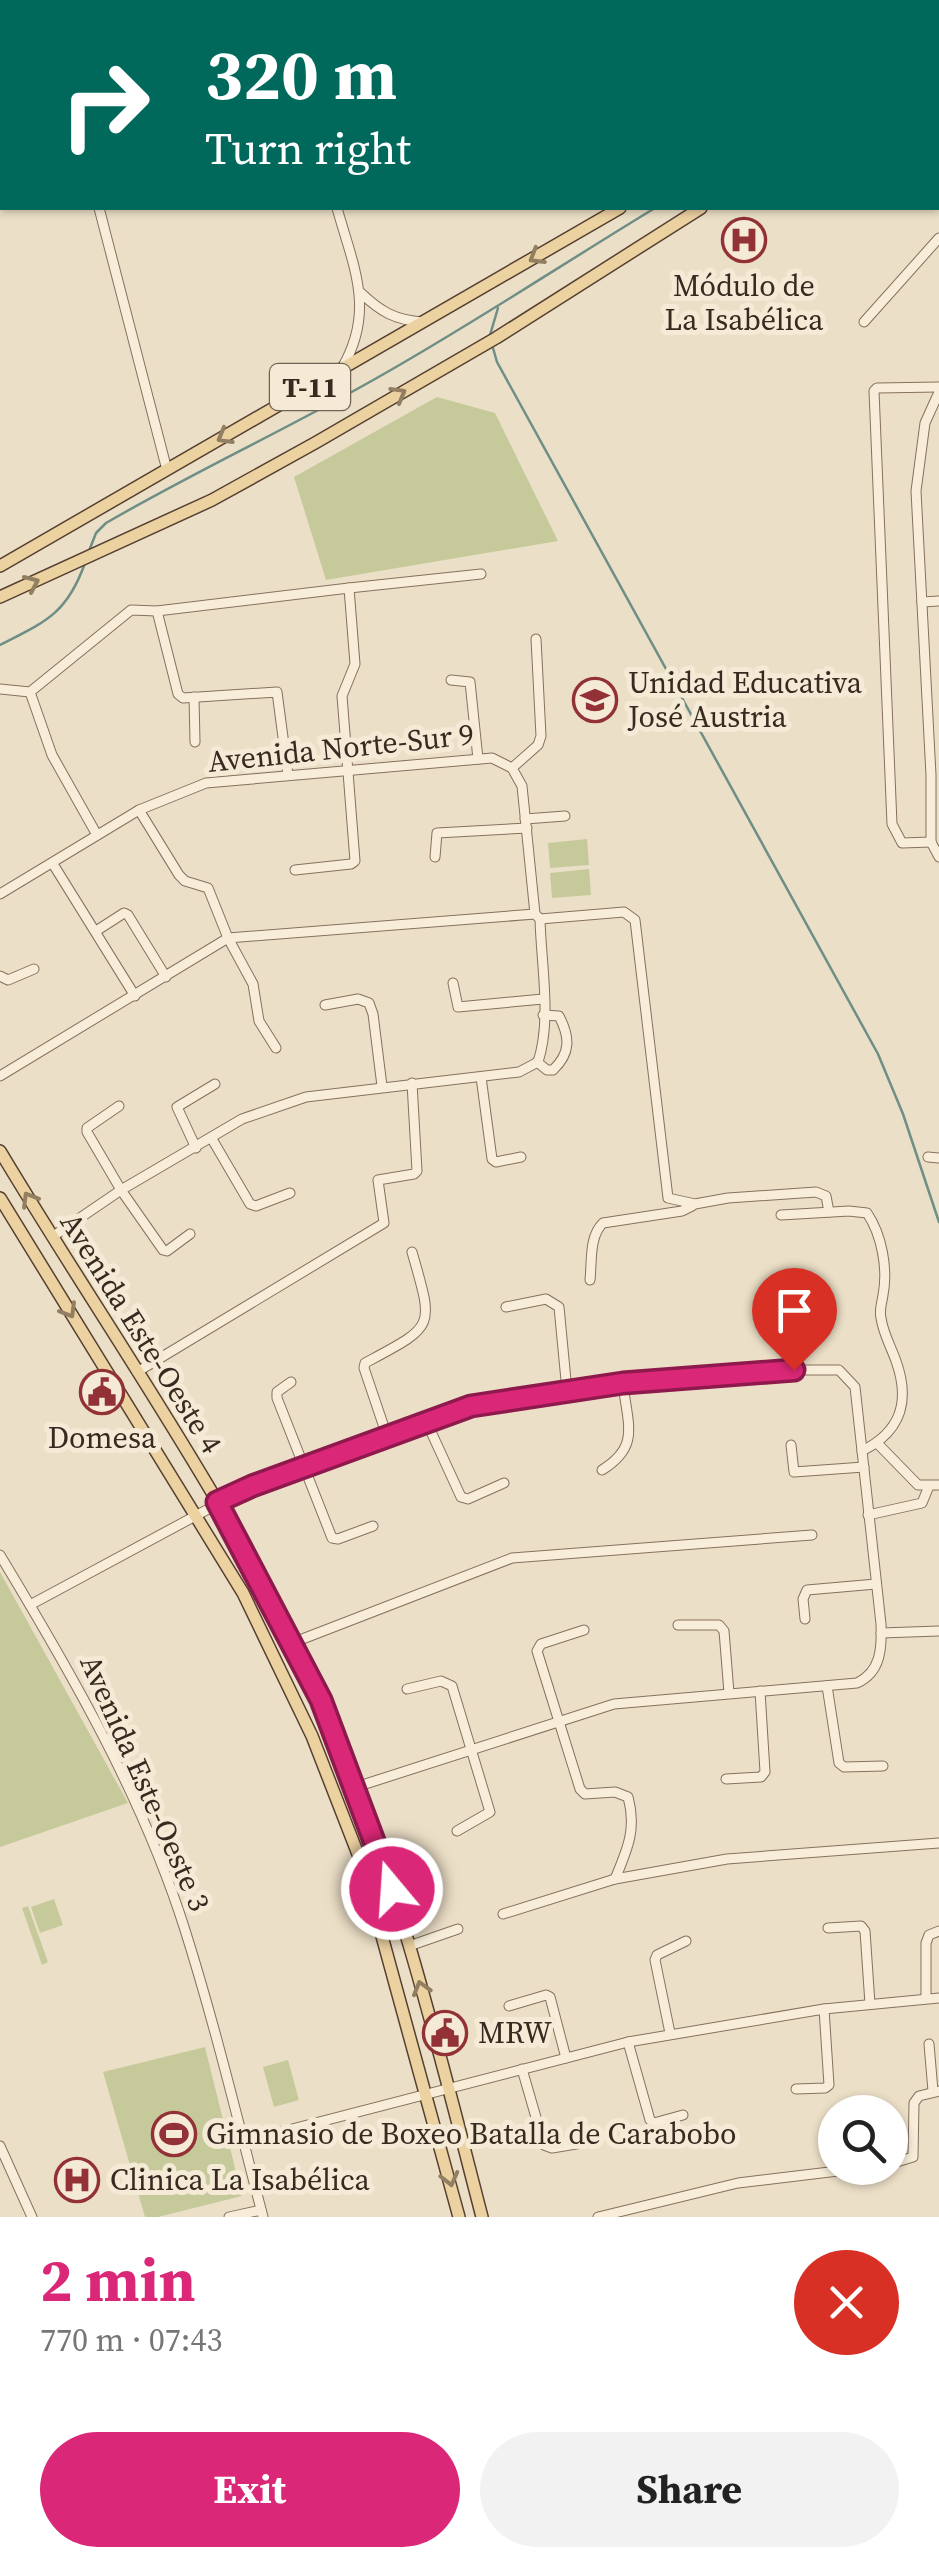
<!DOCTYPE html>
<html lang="en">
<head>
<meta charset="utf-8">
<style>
	:root { --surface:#fff; --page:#f2f2f2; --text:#222; --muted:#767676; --accent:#db2777 }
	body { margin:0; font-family:"Source Serif 4",serif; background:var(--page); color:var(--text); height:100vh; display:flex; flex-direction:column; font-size:38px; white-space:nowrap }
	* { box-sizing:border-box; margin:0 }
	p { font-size:32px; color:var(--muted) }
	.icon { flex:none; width:55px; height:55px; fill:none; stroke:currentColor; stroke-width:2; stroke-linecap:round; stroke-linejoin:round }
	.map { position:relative; height:2217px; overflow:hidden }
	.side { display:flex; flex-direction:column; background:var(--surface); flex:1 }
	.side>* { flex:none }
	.guide { position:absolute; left:0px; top:0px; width:940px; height:210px; box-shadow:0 2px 8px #0004; background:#00695c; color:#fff; overflow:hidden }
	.tools { position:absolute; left:818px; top:2095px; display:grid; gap:20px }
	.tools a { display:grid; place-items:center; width:90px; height:90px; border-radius:50%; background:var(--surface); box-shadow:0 2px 8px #0004; font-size:50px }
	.pin { position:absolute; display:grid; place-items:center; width:85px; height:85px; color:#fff; margin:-102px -42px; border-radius:50% 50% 50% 0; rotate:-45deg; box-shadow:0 0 10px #0007 }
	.pin .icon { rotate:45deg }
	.me { position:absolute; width:110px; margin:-55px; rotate:342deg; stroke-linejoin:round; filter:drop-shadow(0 0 8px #0008) }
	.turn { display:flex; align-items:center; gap:35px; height:210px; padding:0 40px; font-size:45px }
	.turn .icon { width:130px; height:130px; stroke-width:2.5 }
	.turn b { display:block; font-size:70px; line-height:85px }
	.round { display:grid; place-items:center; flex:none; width:105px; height:105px; border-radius:52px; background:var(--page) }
	.headline { display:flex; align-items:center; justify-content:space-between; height:170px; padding:0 40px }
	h1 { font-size:60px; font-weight:700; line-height:75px; color:var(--accent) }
	.cta { display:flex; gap:20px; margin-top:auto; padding:20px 40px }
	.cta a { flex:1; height:115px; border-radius:60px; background:var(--accent); color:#fff; font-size:40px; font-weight:700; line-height:115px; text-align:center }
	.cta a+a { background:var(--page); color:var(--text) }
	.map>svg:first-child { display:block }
	.green { fill:#c6ca9b }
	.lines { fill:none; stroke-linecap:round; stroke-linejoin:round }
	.stream { stroke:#6f8e85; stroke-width:2.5 }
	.minor-casing { stroke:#86715d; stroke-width:11 }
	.major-casing { stroke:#554031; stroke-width:14 }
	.minor { stroke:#f7edd9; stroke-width:9 }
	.major { stroke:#ecd1a1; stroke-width:11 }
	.oneway { stroke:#927e60 }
	.route-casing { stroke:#8e194d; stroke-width:25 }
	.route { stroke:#db2777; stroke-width:18 }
	.labels { text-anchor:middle; stroke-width:10; stroke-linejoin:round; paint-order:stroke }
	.shield { fill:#f4ead6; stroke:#706457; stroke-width:2.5 }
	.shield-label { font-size:28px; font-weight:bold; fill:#372a20 }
	.poi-label { font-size:30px; fill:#372a20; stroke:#f4ead6; text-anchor:start }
	.street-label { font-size:30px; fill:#372a20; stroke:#f4ead6 }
</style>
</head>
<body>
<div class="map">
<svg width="939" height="2217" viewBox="0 0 939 2217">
	<rect width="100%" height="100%" fill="#ecdfc7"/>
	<!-- green -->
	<g class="green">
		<polygon points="437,397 495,413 558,541 326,580 294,477"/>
		<polygon points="587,839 589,865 550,868 548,843"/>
		<polygon points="589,869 591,895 552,898 550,873"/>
		<polygon points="0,1572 128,1803 0,1847"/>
		<polygon points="54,1899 63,1925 40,1933 31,1907"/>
		<polygon points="28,1906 48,1962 42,1965 22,1908"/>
		<polygon points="205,2047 242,2196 158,2217 145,2217 103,2072"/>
		<polygon points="288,2060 299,2100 274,2107 263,2067"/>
	</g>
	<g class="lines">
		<!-- stream -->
		<g class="stream">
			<polyline points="938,25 939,24"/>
			<polyline points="490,335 498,308"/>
			<polyline points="493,348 497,362 878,1054 903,1114 939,1222"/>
			<path d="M89,551L96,533L106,523C194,472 287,429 375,379C471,325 561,265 655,208"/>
			<path d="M0,645C45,622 67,614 85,563"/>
		</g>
		<defs>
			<g id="minor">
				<polyline points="46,0 46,2"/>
				<polyline points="285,0 286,2"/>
				<polyline points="99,208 167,470"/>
				<path d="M337,208C353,266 376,310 342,368"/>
				<path d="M361,293C381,312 395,320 423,322"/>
				<polyline points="864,322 939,238"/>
				<polyline points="939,392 925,423 916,491 931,775 931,842 939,857"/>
				<polyline points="349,588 481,574"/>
				<polyline points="922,602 939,601"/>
				<polyline points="157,611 178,694 183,698 277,692 288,775"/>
				<polyline points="451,680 470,682 478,759"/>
				<polyline points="0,689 30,692"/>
				<polyline points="194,697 195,742"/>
				<polyline points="512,768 538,745 541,736 536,639"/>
				<polyline points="525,819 565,816"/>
				<polyline points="97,835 52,755 30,692 131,610 157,611 349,588 355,664 342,696 355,861 351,864 295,870"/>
				<polyline points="931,842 902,843 892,824 874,391 877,388 939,387"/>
				<polyline points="435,857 437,833 527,828"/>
				<polyline points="53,864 135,996"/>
				<path d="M0,894L139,810L206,783L492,758L512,768L522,786L535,914L540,919C541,964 552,1019 538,1062L519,1072L306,1097L242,1119L121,1190L52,1237"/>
				<polyline points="540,919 624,912 635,920 668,1198 695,1204 728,1198 816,1192 826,1196 829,1212"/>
				<polyline points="96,931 124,913 128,915 166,977"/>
				<polyline points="0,976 8,980 34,969"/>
				<polyline points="453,983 458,1007 543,999"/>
				<polyline points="325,1005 358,999 369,1003 373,1014 382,1086"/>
				<polyline points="276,1048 259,1021 253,984 228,938 535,914"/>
				<path d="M537,1062L547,1070H553C571,1053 570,1037 559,1016L543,1015"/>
				<polyline points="0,1076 228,938 208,888 185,881 179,875 139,810"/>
				<polyline points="481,1077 492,1159 496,1162 521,1157"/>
				<polyline points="119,1106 87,1128 87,1132 121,1190 163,1250 167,1251 190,1234"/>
				<polyline points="212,1139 250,1204 256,1206 290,1193"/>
				<polyline points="196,1148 177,1107 215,1084"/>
				<polyline points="928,1157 939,1158"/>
				<path d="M781,1215L849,1211L867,1213C882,1235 888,1269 883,1295C882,1303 879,1309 881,1318C883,1333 891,1347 896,1361C911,1403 900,1432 862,1451"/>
				<path d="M590,1280C592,1262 589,1236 603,1223L682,1211L692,1206"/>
				<polyline points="506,1307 546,1299 559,1307 567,1391"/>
				<polyline points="794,1370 791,1307 794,1301 814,1299"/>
				<polyline points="137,1372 384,1223 378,1180 414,1174 417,1171 412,1083"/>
				<polyline points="291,1382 277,1392 277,1398 332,1538 338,1539 373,1526"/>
				<polyline points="427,1423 461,1497 468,1499 504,1483"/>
				<path d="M387,1436L364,1368L365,1363C436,1325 434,1329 412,1252"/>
				<polyline points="877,1443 918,1485 939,1485"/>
				<polyline points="791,1445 794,1472 864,1467"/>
				<path d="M602,1470C641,1446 627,1424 623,1383"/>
				<polyline points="868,1515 922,1503 929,1486"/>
				<path d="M0,1555C72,1674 143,1797 185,1930C215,2025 238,2121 263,2217"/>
				<path d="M30,1605L251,1486L471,1406L623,1383L794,1370H839L855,1387L881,1624C882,1648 881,1672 857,1683L614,1704L356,1787"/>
				<polyline points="805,1619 803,1599 807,1590 876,1584"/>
				<polyline points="678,1625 719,1625 724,1631 729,1693"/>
				<path d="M584,1630L541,1644L537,1651L580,1789L585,1794L615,1792L628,1797C637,1829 627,1850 615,1879"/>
				<polyline points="881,1633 939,1631"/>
				<polyline points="292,1643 512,1558 812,1535"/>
				<polyline points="827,1686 839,1763 844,1767 883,1766"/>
				<polyline points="407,1689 441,1681 452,1686 490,1812 457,1831"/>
				<polyline points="726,1779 761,1777 765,1772 760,1691"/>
				<polyline points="503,1914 615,1879 727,1859 939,1843"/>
				<polyline points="828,1928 861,1926 865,1931 870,2004"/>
				<polyline points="409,1946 458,1929"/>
				<polyline points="926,1998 926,1943 929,1935 939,1931"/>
				<polyline points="509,2006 546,1995 550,1997 566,2058"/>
				<polyline points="670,2033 655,1960 657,1955 686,1941"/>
				<polyline points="628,2042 650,2120 654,2123 683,2115"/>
				<polyline points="929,2044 933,2091"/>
				<polyline points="522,2069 544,2145 552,2148 588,2142"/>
				<polyline points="796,2089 825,2088 829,2085 824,2009"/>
				<polyline points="242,2142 628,2042 824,2009 939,1998"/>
				<polyline points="0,2146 32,2217"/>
				<polyline points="890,2164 913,2157 914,2103 919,2096 939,2091"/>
				<polyline points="229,2217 261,2210"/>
				<polyline points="598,2217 738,2183 863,2168"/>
			</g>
			<g id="major">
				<polyline points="938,9 939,7"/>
				<polyline points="938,57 939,56"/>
				<polyline points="0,566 620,208"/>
				<polyline points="0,597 212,500 315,443 496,338 701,208"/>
				<path d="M0,1151C113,1340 246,1522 332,1726C399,1884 439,2051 482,2217"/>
				<polyline points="0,1198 243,1593 312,1736 363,1867 459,2217"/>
			</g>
		</defs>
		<!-- minor casing -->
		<use href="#minor" class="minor-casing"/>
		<!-- major casing -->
		<use href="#major" class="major-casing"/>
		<!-- minor -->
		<use href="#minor" class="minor"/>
		<!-- major -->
		<use href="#major" class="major"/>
	</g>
	<!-- one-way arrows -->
	<defs><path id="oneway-chevron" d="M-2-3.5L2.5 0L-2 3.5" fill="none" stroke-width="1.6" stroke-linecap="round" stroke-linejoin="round" transform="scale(2.5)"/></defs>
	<g class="oneway">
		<use href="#oneway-chevron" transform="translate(536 257) rotate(149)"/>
		<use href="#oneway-chevron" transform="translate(399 394) rotate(-30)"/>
		<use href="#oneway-chevron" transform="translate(224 437) rotate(150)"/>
		<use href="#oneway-chevron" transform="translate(32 583) rotate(-24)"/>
		<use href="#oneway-chevron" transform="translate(29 1199) rotate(-121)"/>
		<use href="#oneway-chevron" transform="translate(69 1311) rotate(59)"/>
		<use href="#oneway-chevron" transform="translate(421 1988) rotate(-106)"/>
		<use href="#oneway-chevron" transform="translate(450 2179) rotate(76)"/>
	</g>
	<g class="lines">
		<defs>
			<polyline id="route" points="392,1889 321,1700 217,1502 252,1486 471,1406 623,1383 794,1370"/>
		</defs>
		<!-- route casing -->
		<use href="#route" class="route-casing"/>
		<!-- route -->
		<use href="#route" class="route"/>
	</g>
	<!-- icons -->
	<defs>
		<symbol id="hospital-ring" viewBox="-11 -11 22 22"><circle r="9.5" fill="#f4ead6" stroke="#923136" stroke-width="1.5"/><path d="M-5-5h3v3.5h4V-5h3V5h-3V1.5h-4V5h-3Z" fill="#923136"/></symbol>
		<symbol id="school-ring" viewBox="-11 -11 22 22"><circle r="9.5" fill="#f4ead6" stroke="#923136" stroke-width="1.5"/><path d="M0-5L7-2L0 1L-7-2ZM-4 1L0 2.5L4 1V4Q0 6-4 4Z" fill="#923136"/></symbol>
		<symbol id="civic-ring" viewBox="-11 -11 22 22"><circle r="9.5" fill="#f4ead6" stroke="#923136" stroke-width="1.5"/><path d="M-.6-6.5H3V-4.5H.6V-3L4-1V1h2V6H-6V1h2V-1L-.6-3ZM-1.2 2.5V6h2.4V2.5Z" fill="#923136"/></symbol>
		<symbol id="stadium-ring" viewBox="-11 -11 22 22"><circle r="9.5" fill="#f4ead6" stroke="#923136" stroke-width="1.5"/><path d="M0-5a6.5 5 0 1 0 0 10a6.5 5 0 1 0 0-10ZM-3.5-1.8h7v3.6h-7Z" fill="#923136"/></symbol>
	</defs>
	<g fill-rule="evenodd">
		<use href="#hospital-ring" x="719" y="215" width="50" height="50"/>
		<use href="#school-ring" x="570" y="675" width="50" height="50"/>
		<use href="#civic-ring" x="77" y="1367" width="50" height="50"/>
		<use href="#civic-ring" x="420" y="2008" width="50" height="50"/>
		<use href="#stadium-ring" x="149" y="2109" width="50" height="50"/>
		<use href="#hospital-ring" x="52" y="2155" width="50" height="50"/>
	</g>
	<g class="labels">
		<!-- shield labels -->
		<rect class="shield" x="270" y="364" width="80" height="46" rx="8"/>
		<g class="shield-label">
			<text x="310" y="397">T-11</text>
		</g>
		<!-- poi labels -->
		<g class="poi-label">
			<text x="744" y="296" text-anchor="middle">Módulo de<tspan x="744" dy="34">La Isabélica</tspan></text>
			<text x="628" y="693">Unidad Educativa<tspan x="628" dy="34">José Austria</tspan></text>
			<text x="102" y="1448" text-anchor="middle">Domesa</text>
			<text x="478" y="2043">MRW</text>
			<text x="206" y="2144">Gimnasio de Boxeo Batalla de Carabobo</text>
			<text x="110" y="2190">Clinica La Isabélica</text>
		</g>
		<!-- street labels -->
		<g class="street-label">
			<text transform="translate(341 748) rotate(-6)" y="10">Avenida Norte-Sur 9</text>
			<text transform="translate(141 1333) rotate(58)" y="10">Avenida Este-Oeste 4</text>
			<text transform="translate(145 1783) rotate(66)" y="10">Avenida Este-Oeste 3</text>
		</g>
	</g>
</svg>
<div class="tools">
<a><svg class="icon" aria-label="search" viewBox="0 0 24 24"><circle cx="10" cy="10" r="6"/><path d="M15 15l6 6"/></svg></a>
</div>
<div class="pin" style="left:794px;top:1370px;background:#d93025"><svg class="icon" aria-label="arrive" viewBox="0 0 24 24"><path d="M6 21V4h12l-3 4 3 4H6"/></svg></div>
<svg class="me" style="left:392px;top:1889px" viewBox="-20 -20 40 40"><circle r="17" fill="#db2777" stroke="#fff" stroke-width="3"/><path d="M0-11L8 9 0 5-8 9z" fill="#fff"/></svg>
<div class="guide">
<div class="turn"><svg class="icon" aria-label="right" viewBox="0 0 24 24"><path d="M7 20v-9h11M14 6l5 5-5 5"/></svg><div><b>320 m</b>Turn right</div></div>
</div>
</div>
<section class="side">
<div class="headline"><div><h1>2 min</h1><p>770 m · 07:43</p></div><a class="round" style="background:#d93025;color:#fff"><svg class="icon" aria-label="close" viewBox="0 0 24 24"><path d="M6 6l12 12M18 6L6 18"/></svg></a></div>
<div class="cta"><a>Exit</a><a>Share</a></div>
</section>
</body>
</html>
